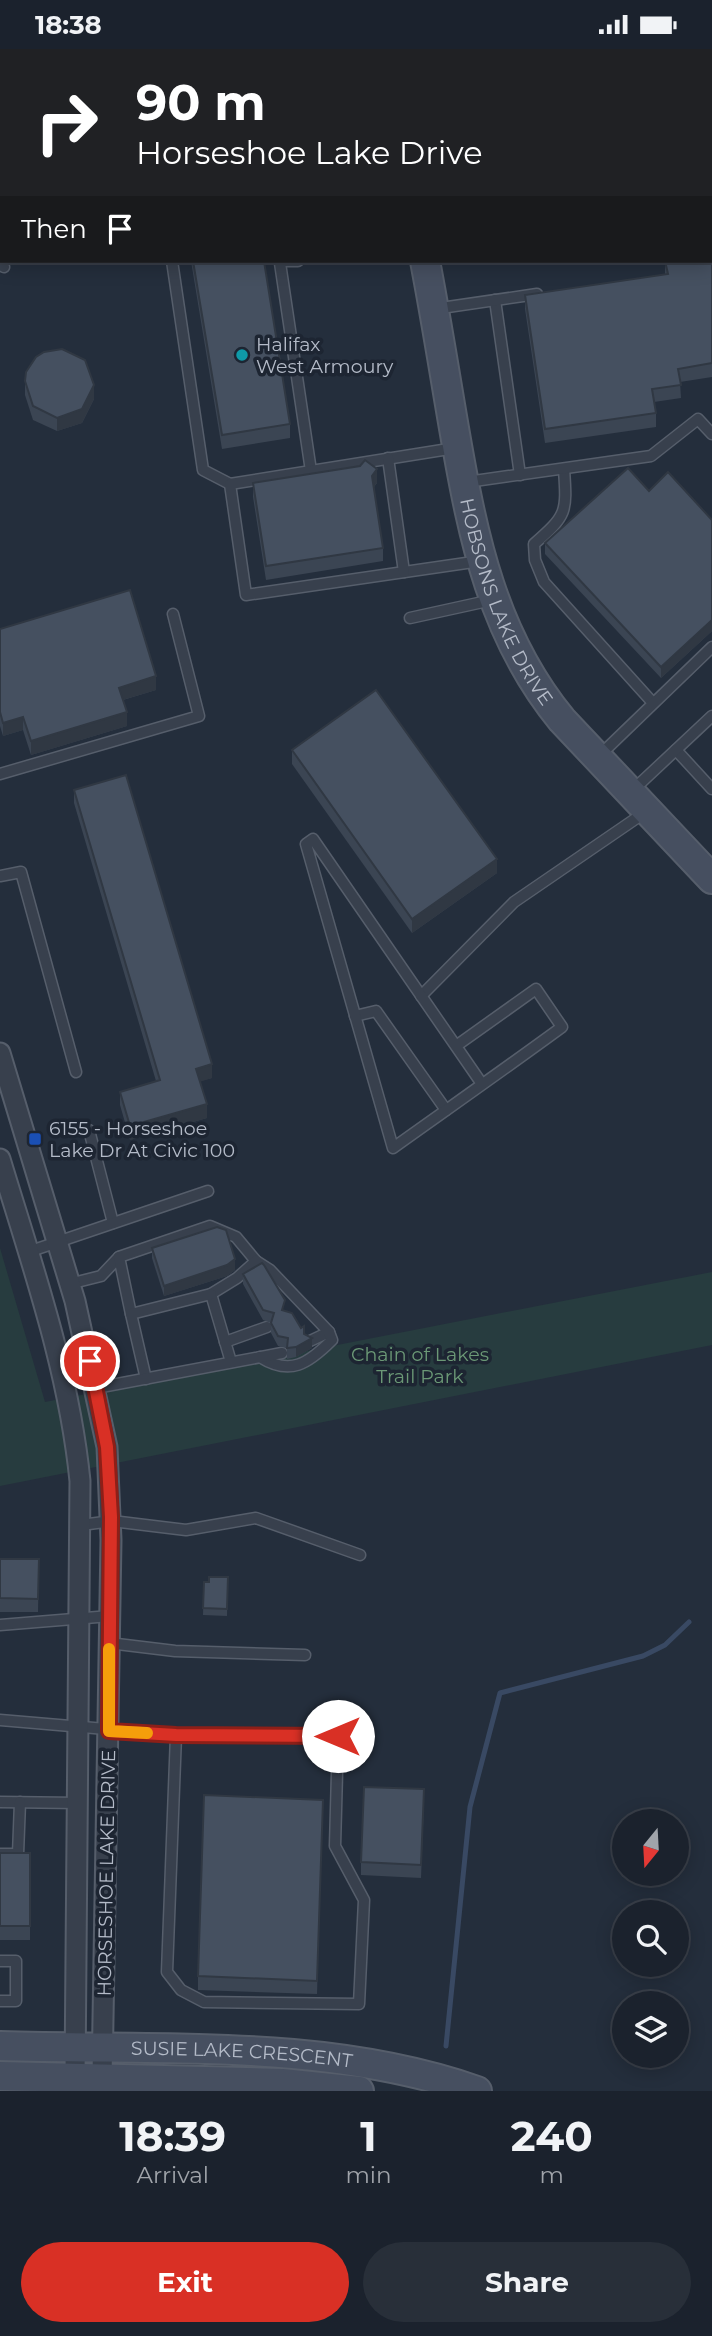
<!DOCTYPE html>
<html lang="en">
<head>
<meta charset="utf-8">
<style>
	:root { --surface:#1b222d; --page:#282f39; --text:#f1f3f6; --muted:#a0a4aa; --line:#393f49; --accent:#d93025 }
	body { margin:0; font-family:Montserrat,sans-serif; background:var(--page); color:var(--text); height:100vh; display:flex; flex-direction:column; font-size:26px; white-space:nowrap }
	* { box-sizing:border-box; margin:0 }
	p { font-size:23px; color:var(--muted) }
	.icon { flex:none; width:38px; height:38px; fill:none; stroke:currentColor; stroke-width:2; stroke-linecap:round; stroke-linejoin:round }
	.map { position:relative; height:2042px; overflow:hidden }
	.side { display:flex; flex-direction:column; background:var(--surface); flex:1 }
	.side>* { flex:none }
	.guide { position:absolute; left:0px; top:0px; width:712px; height:214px; box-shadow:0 4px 18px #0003,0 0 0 2px var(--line); background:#202124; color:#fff; overflow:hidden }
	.needle { width:46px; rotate:198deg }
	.controls { position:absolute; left:612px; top:1760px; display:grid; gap:14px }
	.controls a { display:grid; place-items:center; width:77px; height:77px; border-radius:50%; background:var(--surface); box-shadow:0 4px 18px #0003,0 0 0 2px var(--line); font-size:35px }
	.pin { position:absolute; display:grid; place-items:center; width:60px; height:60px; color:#fff; margin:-30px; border:4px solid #fff; border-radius:50%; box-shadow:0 2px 7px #0007 }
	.me { position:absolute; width:77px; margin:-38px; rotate:270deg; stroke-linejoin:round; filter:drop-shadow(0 0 5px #0008) }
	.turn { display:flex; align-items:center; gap:24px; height:147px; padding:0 21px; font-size:32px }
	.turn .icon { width:91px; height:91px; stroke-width:2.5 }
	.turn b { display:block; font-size:49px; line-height:60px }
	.then { display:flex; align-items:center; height:66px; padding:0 21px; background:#0003; gap:14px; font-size:26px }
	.eta { display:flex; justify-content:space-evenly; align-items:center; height:119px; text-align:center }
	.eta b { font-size:42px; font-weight:700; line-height:49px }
	.action { display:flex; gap:14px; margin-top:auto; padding:14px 21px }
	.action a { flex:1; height:80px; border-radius:42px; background:var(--accent); color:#fff; font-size:28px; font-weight:700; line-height:80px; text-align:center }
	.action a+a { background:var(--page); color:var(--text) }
	.status { display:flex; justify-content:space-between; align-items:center; height:49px; padding:0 35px; background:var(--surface); direction:ltr }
	.status svg { height:19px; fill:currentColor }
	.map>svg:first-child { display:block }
	.green { fill:#273c3f }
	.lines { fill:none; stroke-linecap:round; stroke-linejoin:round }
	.stream { stroke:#394963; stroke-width:5 }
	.lane-casing { stroke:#565e6b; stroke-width:13 }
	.street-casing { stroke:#565e6b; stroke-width:23 }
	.secondary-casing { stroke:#565e6b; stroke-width:32 }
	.lane { stroke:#38404d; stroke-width:10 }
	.street { stroke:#38404d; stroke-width:19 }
	.secondary { stroke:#464f60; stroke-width:28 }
	.wall { fill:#3b4553 }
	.shaded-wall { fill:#303843 }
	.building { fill:#455060; stroke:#303843; stroke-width:2 }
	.route-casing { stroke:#8d1f18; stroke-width:18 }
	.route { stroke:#d93025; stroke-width:12 }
	.slow { stroke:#f59e0b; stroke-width:12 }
	.culture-dot { fill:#0f9aa8; stroke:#1d2532; stroke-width:2.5 }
	.transit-dot { fill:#1a4fb4; stroke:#1d2532; stroke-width:2.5 }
	.labels { text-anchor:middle; stroke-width:7; stroke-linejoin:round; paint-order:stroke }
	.poi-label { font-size:19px; fill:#b4bbc8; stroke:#1d2532; text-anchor:start }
	.street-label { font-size:19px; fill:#b4bbc8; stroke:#1d2532 }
	.park-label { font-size:19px; fill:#6b9876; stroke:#1d2532 }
</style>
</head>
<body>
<div class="status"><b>18:38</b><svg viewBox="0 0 49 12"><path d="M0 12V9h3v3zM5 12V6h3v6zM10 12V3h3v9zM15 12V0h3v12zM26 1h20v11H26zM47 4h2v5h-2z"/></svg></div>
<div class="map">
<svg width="712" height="2042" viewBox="0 0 712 2042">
	<rect width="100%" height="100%" fill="#242e3c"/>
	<!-- green -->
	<polygon class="green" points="0,1199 45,1353 712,1223 712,1296 0,1437"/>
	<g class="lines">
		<!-- stream -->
		<polyline class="stream" points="446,1997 470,1758 500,1644 643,1607 665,1596 689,1573"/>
		<defs>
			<g id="lane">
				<polyline points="363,2 367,0"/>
				<polyline points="494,2 499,0"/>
				<polyline points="172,212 203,421 230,435"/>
				<polyline points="279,212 298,212"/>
				<polyline points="280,214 311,422"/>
				<polyline points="0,216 4,218"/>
				<polyline points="495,251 520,426"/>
				<polyline points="434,260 537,245"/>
				<polyline points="455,399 230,435 246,546 480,512"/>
				<polyline points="388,409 404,523"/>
				<path d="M564,420C567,464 567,466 534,495L535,511L544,533L653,654"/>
				<polyline points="467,433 651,407 698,370 712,385"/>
				<polyline points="410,569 492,551"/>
				<polyline points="676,701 712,740"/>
				<polyline points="599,707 712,598"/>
				<polyline points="0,725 199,667 173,565"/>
				<polyline points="633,741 712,667"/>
				<polyline points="0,827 21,823 76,1023"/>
				<polyline points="421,947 514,853 644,764"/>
				<polyline points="355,967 376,962 446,1061"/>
				<path d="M456,997L536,940L562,978C506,1019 449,1059 393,1099L306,795L313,790L482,1035"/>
				<polyline points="89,1081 113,1174"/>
				<polyline points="28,1203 208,1142"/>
				<polyline points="69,1235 101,1227 119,1208"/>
				<polyline points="131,1265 119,1208 210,1177 236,1188 256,1212"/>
				<polyline points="310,1292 329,1283"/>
				<polyline points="225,1293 267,1278"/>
				<path d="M231,1313L211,1245L237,1229L256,1212L270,1221L329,1283L332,1291C308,1315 290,1327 260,1308"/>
				<polyline points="146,1330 131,1265 211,1245"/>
				<polyline points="96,1339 282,1304"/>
				<polyline points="81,1476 112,1472 186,1481 256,1469 360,1506"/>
				<polyline points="0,1576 110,1567"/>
				<polyline points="109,1594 175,1602 305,1606"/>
				<polyline points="0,1671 176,1686 167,1923 181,1941 204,1953 359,1955 364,1851 335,1797 338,1687 176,1686"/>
				<polyline points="0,1753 79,1754"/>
				<polyline points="0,1805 18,1805 20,1753"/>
				<polyline points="0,1912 16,1912 16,1952 0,1952"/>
			</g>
			<g id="street">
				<polyline points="0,1004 75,1252 107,1398 111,1491 102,2030"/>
				<path d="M0,1110C32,1216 69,1321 80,1432L75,2029"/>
			</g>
			<g id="secondary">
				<polyline points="384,0 385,2"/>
				<path id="s1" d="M425,212C436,269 445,327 455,385C473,489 493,587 562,671L712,830"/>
				<path id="s2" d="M0,1997C159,2002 326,1989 477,2042"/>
				<polyline points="0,2027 282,2034 359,2042"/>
			</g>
		</defs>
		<!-- lane casing -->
		<use href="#lane" class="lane-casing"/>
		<!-- street casing -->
		<use href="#street" class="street-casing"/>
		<!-- secondary casing -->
		<use href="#secondary" class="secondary-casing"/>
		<!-- lane -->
		<use href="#lane" class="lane"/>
		<!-- street -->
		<use href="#street" class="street"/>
		<!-- secondary -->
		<use href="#secondary" class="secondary"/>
	</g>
	<!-- wall -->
	<g class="wall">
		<polygon points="108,0 324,0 324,2 112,2"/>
		<polygon points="2,40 2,58 0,58 0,44"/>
		<polygon points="0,91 2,92 2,168 0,168"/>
		<polygon points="712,200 712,328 680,333 681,349 654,353 656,364 656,378 545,394 525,260 525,246 665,225 665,212 710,212"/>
		<polygon points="191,212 264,212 290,375 290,389 222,400"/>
		<polygon points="25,332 94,350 82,374 57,382 33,371 25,346"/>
		<polygon points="253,434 377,434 374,438 383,499 383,512 266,531 253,448"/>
		<polygon points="649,442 712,471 712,582 661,629 545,505 545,494"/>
		<polygon points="0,580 156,641 123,651 127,677 31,706 23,681 3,687 0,677"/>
		<polygon points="292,701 497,824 412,884 292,715"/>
		<polygon points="74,741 212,1029 200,1032 207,1069 130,1091 120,1056 120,1043 156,1032 74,754"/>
		<polygon points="152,1199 235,1221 227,1227 164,1247 152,1209"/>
		<polygon points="243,1225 284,1262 304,1286 312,1299 296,1308 287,1310 287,1299 278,1297 271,1284 271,1274 263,1271 243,1235"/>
		<polygon points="0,1510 39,1510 38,1563 0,1563"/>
		<polygon points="228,1528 227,1567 203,1566 204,1533 209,1533"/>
		<polygon points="323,1751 317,1945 198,1941 198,1927"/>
		<polygon points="424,1754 421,1829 361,1826 361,1813"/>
		<rect x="0" y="1804" width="30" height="87"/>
	</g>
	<!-- shaded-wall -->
	<g class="shaded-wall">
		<polygon points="94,336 94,350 82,374 57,382 57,369"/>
		<polygon points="377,420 377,434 372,440 372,427"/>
		<polygon points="712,571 712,582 661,629 661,618"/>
		<polygon points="156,627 156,641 119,652 119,639"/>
		<polygon points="127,663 127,677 31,706 31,692"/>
		<polygon points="23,668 23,681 3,687 3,674"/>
		<polygon points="497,810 497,824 412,884 412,870"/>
		<polygon points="212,1015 212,1029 196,1034 196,1020"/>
		<polygon points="207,1055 207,1069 130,1091 130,1077"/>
		<polygon points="235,1210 235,1221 227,1227 164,1247 164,1237"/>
		<polygon points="312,1289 312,1299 296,1308 296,1298"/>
	</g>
	<!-- building -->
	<g class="building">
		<polygon points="147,0 323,0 322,2 151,2"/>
		<polygon points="0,91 2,92 2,155 0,154"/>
		<polygon points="710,200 712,200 712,314 678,320 681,336 652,340 656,364 545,380 525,246 668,225 665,212 710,212"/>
		<polygon points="193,212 264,212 290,375 222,386"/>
		<polygon points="62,300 85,311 94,336 82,360 57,369 33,357 25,332 26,323 36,308 44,303"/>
		<polygon points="365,411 377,420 372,427 383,499 266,517 253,434 360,417"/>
		<polygon points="628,419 649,442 668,423 712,471 712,571 661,618 545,494"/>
		<polygon points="130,541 156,627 119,639 127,663 31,692 23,668 3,674 0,663 0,580"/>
		<polygon points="376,641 497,810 412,870 292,701"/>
		<polygon points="126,726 212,1015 196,1020 207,1055 130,1077 120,1043 160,1031 74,741"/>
		<polygon points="217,1178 226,1181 235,1210 227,1216 164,1237 152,1199"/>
		<polygon points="262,1214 264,1216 285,1251 282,1261 292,1264 301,1279 304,1277 304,1285 312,1289 296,1298 287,1299 288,1289 278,1287 271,1274 274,1264 263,1261 243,1225"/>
		<polygon points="0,1510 39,1510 38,1550 0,1549"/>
		<polygon points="209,1528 228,1528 227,1560 203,1559 204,1533 209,1533"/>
		<polygon points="364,1738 424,1740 421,1816 361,1813"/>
		<polygon points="204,1746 323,1751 317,1932 198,1927"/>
		<rect x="0" y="1804" width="30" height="73"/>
	</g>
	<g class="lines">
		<defs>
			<polyline id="route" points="90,1312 107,1398 111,1468 109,1682 176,1686 338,1687"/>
		</defs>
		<!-- route casing -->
		<use href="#route" class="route-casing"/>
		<!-- route -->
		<use href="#route" class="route"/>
		<!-- slow -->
		<polyline class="slow" points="109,1600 109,1682 147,1684"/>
	</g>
	<!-- markers -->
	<circle class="culture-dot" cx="242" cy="306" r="7"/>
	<rect class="transit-dot" x="28" y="1083" width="14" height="14" rx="3.5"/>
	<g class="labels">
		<!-- poi labels -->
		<g class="poi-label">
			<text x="256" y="302">Halifax<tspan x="256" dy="22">West Armoury</tspan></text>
			<text x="49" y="1086">6155 - Horseshoe<tspan x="49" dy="22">Lake Dr At Civic 100</tspan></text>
		</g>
		<!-- street labels -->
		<g class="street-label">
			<text dy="7" stroke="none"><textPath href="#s1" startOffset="352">HOBSONS LAKE DRIVE</textPath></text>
			<text transform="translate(106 1824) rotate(-89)" y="7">HORSESHOE LAKE DRIVE</text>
			<text dy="7" stroke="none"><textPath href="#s2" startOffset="242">SUSIE LAKE CRESCENT</textPath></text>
		</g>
		<!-- park labels -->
		<g class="park-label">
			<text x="420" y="1312">Chain of Lakes<tspan x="420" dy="22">Trail Park</tspan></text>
		</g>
	</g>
</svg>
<div class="controls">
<a><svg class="needle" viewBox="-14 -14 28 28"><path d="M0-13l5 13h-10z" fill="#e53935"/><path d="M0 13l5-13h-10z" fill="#a0a4aa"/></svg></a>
<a><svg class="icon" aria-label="search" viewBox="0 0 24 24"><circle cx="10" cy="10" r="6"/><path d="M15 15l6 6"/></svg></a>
<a><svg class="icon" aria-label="layers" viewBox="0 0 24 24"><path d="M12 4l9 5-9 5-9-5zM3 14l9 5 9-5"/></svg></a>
</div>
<div class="pin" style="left:90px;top:1312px;background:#d93025"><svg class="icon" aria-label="arrive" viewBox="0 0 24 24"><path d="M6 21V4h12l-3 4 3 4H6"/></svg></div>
<svg class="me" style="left:338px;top:1687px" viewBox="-20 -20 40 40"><circle r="19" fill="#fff"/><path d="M0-13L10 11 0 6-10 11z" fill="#d93025"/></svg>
<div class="guide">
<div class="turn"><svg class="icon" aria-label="right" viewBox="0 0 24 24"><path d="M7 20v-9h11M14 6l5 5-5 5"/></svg><div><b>90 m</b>Horseshoe Lake Drive</div></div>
<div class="then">Then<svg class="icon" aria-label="arrive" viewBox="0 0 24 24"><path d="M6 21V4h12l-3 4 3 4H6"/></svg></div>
</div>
</div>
<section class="side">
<div class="eta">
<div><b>18:39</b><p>Arrival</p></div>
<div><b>1</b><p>min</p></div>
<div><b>240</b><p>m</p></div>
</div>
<div class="action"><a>Exit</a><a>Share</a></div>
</section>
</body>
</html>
